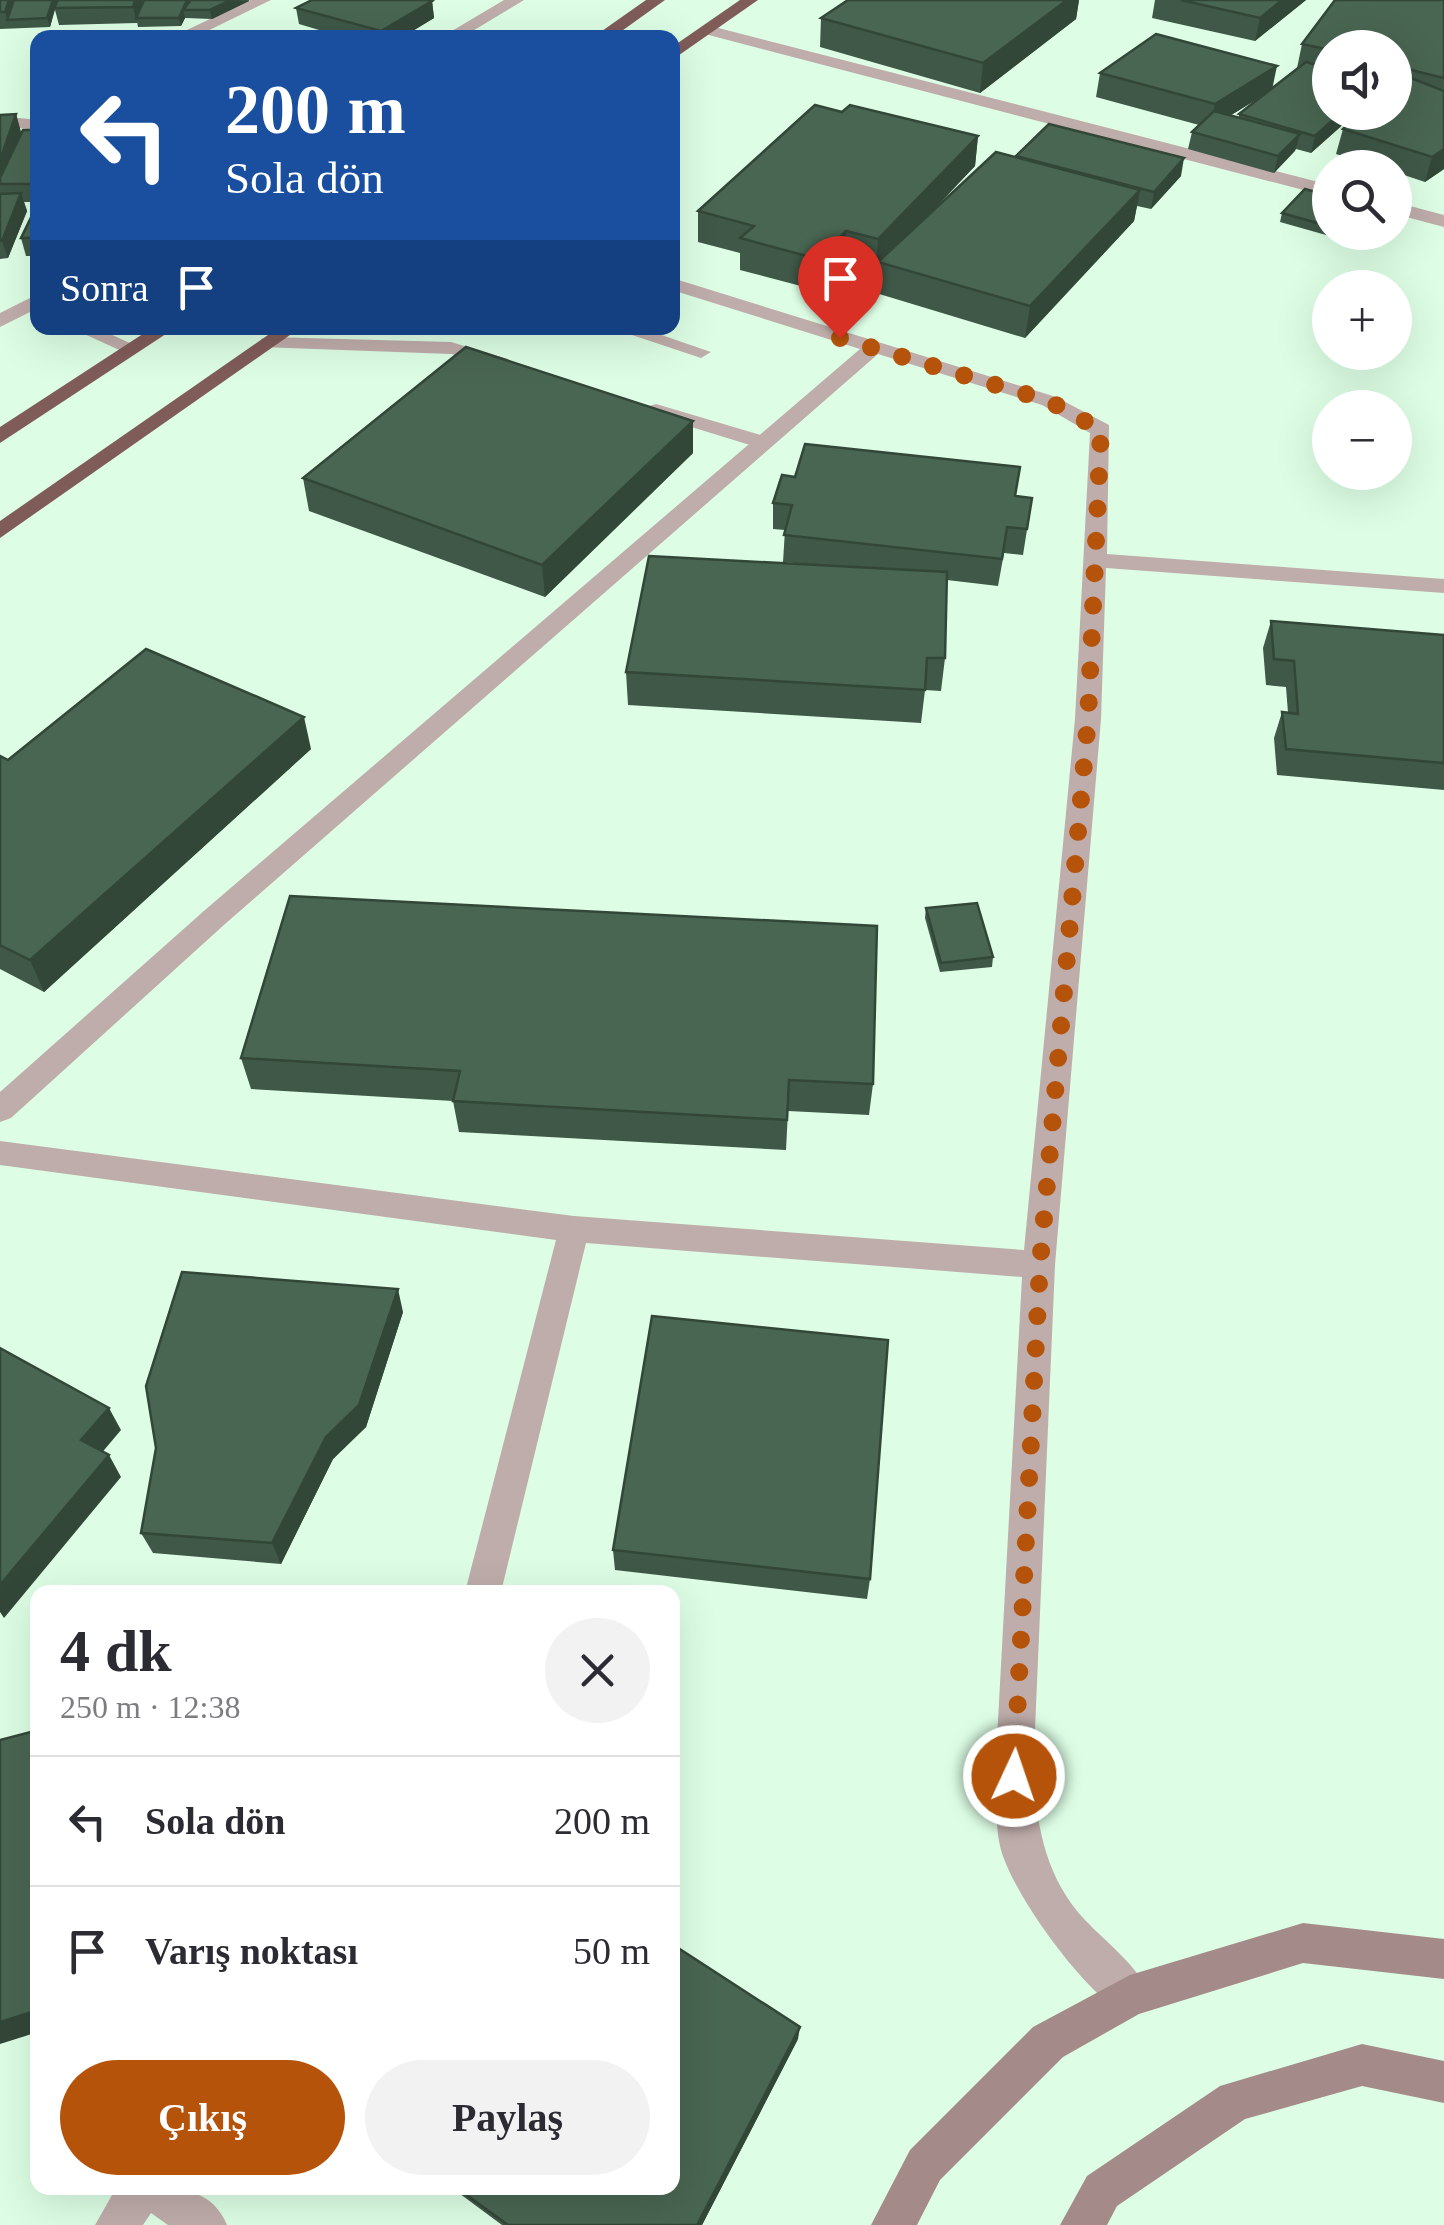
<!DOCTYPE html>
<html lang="tr">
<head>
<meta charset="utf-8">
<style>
	:root { --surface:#fff; --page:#f2f2f3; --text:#2b2b33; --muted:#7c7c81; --line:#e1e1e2; --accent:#b45309 }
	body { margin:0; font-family:Georgia,serif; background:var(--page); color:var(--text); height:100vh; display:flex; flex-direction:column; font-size:38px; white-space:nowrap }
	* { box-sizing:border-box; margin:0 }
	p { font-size:32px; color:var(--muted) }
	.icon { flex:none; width:55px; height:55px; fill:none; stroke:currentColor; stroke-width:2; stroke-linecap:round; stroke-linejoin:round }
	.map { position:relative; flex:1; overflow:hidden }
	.drawer { position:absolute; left:30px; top:1585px; width:650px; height:610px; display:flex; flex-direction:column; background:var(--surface); border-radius:20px; box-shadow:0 10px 40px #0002 }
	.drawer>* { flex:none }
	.banner { position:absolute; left:30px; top:30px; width:650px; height:305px; border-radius:20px; box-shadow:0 10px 40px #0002; background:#1a4fa0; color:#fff; overflow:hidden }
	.buttons { position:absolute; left:1312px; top:30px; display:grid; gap:20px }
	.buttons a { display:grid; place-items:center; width:100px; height:100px; border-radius:50%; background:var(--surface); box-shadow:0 10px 40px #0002; font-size:50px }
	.pin { position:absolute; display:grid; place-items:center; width:85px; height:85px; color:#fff; margin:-102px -42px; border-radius:50% 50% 50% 0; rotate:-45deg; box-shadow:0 0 10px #0007 }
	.pin .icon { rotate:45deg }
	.me { position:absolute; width:110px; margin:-55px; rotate:3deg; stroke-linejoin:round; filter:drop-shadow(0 0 8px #0008) }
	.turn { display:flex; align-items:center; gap:35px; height:210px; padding:0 30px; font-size:45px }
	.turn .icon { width:130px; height:130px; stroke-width:2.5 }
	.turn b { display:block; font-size:70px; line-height:85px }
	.then { display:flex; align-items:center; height:95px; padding:0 30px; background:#0003; gap:20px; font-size:38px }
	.round { display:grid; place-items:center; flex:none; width:105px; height:105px; border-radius:52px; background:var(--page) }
	.head { display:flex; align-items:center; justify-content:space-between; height:170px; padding:0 30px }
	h1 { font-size:60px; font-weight:700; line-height:75px }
	.button { display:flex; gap:20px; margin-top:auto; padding:20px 30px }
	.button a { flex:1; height:115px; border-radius:60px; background:var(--accent); color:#fff; font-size:40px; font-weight:700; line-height:115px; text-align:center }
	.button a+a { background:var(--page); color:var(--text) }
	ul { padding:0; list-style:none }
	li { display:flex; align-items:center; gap:30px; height:130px; padding:0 30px; border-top:2px solid var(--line) }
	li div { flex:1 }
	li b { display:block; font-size:38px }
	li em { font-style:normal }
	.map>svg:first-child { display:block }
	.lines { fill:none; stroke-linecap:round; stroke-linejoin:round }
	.lane { fill:#bfadab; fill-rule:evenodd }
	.street { fill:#bfadab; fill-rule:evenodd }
	.secondary { fill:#a48a88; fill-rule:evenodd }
	.highway { fill:#805c59; fill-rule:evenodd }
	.wall { fill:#3f5847; fill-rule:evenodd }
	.shaded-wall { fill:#334739 }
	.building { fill:#496652; stroke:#334739; stroke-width:2.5 }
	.route { stroke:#b45309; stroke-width:18; stroke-dasharray:0 32.4 }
</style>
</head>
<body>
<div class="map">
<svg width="1444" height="2225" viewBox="0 0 1444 2225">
	<rect width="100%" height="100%" fill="#ddfee5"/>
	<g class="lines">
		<!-- lane -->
		<g class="lane">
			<polygon points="611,328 641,328 711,352 701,358"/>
			<polygon points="268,337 451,342 508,359 498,365 451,354 261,347 261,339"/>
			<polygon points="656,404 771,438 774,443 763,449 649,414 649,406"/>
		</g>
		<!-- street -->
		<g class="street">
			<polygon points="250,0 271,0 193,38 170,38"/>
			<polygon points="504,0 524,0 461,38 440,38"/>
			<polygon points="707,25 1330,185 1330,197 701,33 701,27"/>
			<polygon points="0,116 38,120 38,130 0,126"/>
			<polygon points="1395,202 1444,215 1444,227 1395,214"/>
			<path d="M672,278L1056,397L1109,425L1107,554L1444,579V593L1106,568L1101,719L1055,1265L1033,1776C1038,1830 1046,1878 1085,1920C1107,1943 1138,1966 1151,1996L1145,2011L1130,2017C1088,1999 1010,1891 1000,1846C995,1824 997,1799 995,1776L1022,1277L586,1243L501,1592H465L556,1240L0,1165V1141L574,1216L1024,1250L1075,719L1090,433L1042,405L878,354L225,924L11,1118L0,1122V1092L205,910L860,349L672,290Z"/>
			<polygon points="38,294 38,308 0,327 0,313"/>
			<polygon points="71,328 97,328 143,349 126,353"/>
			<path d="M116,2188C159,2188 208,2179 227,2225H168L151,2213L143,2225H95Z"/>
		</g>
		<!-- secondary -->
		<g class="secondary">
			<polygon points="1303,1923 1444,1939 1444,1979 1303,1963 1139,2014 1063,2057 940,2180 917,2225 871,2225 910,2150 1033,2027 1130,1975"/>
			<polygon points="1362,2044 1444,2061 1444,2103 1362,2086 1245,2119 1117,2206 1107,2225 1060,2225 1087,2176 1220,2086"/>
		</g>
		<!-- highway -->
		<g class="highway">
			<polygon points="646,0 665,0 612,38 592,38"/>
			<polygon points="740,0 758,0 672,60 672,47"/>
			<polygon points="152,328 175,328 0,443 0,427"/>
			<polygon points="278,328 300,328 0,538 0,521"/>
		</g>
	</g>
	<!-- wall -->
	<g class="wall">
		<polygon points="0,0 249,0 249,1 212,19 185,18 181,26 138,27 137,22 137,23 59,25 55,10 50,27 0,29"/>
		<polygon points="848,0 1079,0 1076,19 980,93 820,47 821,18"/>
		<polygon points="1155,0 1306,0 1255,41 1152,18"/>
		<path d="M1444,0V169L1425,182L1395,172V168H1381L1336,154L1343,129L1395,112V48H1330V112H1357L1311,153L1296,149L1274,173L1188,149L1192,132L1199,125L1096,97L1100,73L1272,89L1299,68H1297L1302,44ZM1266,94L1239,114V118L1231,115Z"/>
		<polygon points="432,1 434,18 401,38 346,38 299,24 296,8"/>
		<polygon points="842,112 978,136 975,166 932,211 1016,157 1181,176 1151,209 1137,206 1134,221 1025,338 876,293 878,268 876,270 845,262 816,290 740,270 740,253 698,242 698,211"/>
		<polygon points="16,114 21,134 38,130 38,202 24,202 27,211 8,258 0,259 0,115"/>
		<polygon points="1330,196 1330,231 1326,235 1280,222 1282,213"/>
		<polygon points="38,203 38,256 26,256 21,238"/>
		<polygon points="693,421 693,453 545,597 309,511 303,478"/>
		<polygon points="1015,496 1032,498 1023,555 1004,553 998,586 947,580 945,658 941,691 925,690 921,723 628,705 626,672 806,564 783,562 785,530 773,529 773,503"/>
		<polygon points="1271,621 1444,635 1444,790 1277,775 1274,738 1282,712 1288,713 1286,687 1266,685 1263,648"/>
		<polygon points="311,749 44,992 0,969 0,756 8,760"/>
		<polygon points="290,896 873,1084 869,1115 788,1111 786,1150 459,1132 453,1101 251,1089 241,1058"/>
		<polygon points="926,908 993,957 992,967 940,972 925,918"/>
		<polygon points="403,1312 366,1427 333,1459 281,1564 153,1553 141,1533"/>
		<polygon points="613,1550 870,1579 867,1599 615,1570"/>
		<polygon points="798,2039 702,2225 502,2225 452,2188 672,2188"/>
	</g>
	<!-- shaded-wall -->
	<g class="shaded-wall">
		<polygon points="9,0 18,0 7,20 10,28 5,12"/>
		<polygon points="53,0 57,0 50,27 47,18"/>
		<polygon points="135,0 145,0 136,18 137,23 133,7"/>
		<polygon points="187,0 191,0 183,10 185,18 181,26 179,18"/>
		<polygon points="231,0 249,1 212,19 210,10"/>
		<polygon points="1067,0 1079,0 1076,19 980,93 983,63"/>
		<polygon points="1282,0 1306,0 1255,41 1260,18"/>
		<polygon points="432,1 434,18 401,38 382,38 381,31"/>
		<polygon points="1277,66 1272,90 1210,128 1215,104"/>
		<polygon points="1342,112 1357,112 1311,153 1315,136"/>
		<polygon points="16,114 23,139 0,184 0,160"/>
		<polygon points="1300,134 1295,151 1274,173 1278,156"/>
		<polygon points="978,136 975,166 883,263 878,262 878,268 876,270 878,239"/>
		<polygon points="1444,149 1444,169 1425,182 1432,157"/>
		<polygon points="1184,158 1181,176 1151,209 1154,192"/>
		<polygon points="1140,190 1134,221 1025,338 1030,306"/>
		<polygon points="21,193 27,211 8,258 2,241"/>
		<polygon points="846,231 845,262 816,290 818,259"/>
		<polygon points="693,421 693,453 545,597 542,565"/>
		<polygon points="304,717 311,749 44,992 30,960"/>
		<polygon points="398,1289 403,1312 366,1427 333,1459 281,1564 272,1543"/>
		<polygon points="109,1408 121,1430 94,1462 81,1440"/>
		<polygon points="109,1455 121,1477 4,1618 0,1612 0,1585"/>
		<polygon points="38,2010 38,2032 0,2044 0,2022"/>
		<polygon points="800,2027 798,2039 702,2225 697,2225"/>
	</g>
	<!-- building -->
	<g class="building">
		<polygon points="0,0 9,0 5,12 0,12"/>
		<polygon points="14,0 53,0 47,18 7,20"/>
		<polygon points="58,0 135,0 133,7 54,8"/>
		<polygon points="144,0 187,0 179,18 136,18"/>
		<polygon points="191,0 231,0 210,10 183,10"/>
		<polygon points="312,0 428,0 432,1 381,31 296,8"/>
		<polygon points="848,0 1067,0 983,63 821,18"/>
		<polygon points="1181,0 1282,0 1260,18"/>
		<polygon points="1335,0 1444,0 1444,78 1395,66 1395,48 1330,48 1330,50 1302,44"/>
		<polygon points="1156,34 1277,66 1215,104 1100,73"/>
		<polygon points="1306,62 1330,69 1330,112 1342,112 1315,136 1239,114"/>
		<polygon points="1401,74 1444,91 1444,149 1432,157 1343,129 1361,112 1395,112 1395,80"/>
		<polygon points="815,105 842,112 850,105 978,136 878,239 846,231 818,259 740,238 754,226 698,211"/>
		<polygon points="1214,111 1300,134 1278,156 1192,132"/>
		<polygon points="16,114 0,160 0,115"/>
		<polygon points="1049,124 1184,158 1154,192 1016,156"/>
		<polygon points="23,130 38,130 38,184 0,184 0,178"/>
		<polygon points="996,152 1140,190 1030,306 878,262"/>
		<polygon points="1305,189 1330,196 1330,224 1328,226 1282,213"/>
		<polygon points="21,193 2,241 0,241 0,194"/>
		<polygon points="38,203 38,238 21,238"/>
		<polygon points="466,347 693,421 542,565 303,478"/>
		<polygon points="805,444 1020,467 1015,496 1032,498 1027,529 1007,527 1002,559 784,535 792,505 773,503 782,475 795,477"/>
		<polygon points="649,556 947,572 945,658 927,658 925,690 626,672"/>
		<polygon points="1271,621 1444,635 1444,763 1286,749 1282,712 1298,714 1294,661 1274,659"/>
		<polygon points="146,649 304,717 30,960 0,945 0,756 8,760"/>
		<polygon points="290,896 877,926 873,1084 789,1080 787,1120 453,1101 460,1071 241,1058"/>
		<polygon points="977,903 993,957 941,963 926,908"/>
		<polygon points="182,1272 398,1289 359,1405 326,1437 272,1543 141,1533 156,1448 146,1386"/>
		<polygon points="652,1316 888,1340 870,1579 613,1550"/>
		<polygon points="0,1348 109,1408 81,1440 109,1455 0,1585"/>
		<polygon points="38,1730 38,2010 0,2022 0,1740"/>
		<polygon points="672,1944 800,2027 697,2225 508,2225 457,2188 672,2188"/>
	</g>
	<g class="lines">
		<!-- route -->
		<polyline class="route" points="840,338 1049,401 1101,430 1088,719 1040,1264 1014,1776"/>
	</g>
</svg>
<div class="buttons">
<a><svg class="icon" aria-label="sound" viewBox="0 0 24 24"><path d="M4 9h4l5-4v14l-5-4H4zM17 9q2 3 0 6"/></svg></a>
<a><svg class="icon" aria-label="search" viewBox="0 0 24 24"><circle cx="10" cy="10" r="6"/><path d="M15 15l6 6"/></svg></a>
<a>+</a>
<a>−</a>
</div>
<div class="pin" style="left:840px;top:338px;background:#d93025"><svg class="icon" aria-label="arrive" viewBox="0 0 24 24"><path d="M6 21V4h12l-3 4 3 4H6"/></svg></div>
<svg class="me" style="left:1014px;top:1776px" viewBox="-20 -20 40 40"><circle r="17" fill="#b45309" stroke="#fff" stroke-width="3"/><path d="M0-11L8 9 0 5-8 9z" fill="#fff"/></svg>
<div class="banner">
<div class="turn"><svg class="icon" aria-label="left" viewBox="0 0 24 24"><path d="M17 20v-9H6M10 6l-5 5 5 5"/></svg><div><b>200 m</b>Sola dön</div></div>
<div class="then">Sonra<svg class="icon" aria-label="arrive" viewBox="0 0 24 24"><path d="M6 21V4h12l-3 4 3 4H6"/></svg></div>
</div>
<section class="drawer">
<div class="head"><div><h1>4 dk</h1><p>250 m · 12:38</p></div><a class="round"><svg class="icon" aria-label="close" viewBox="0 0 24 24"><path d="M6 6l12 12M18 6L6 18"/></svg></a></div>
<ul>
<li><svg class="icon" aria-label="left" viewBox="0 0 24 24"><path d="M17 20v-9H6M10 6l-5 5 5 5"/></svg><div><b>Sola dön</b></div><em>200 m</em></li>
<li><svg class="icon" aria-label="arrive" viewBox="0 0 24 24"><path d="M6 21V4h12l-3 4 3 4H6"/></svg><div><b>Varış noktası</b></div><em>50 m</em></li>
</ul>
<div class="button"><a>Çıkış</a><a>Paylaş</a></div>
</section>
</div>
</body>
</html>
